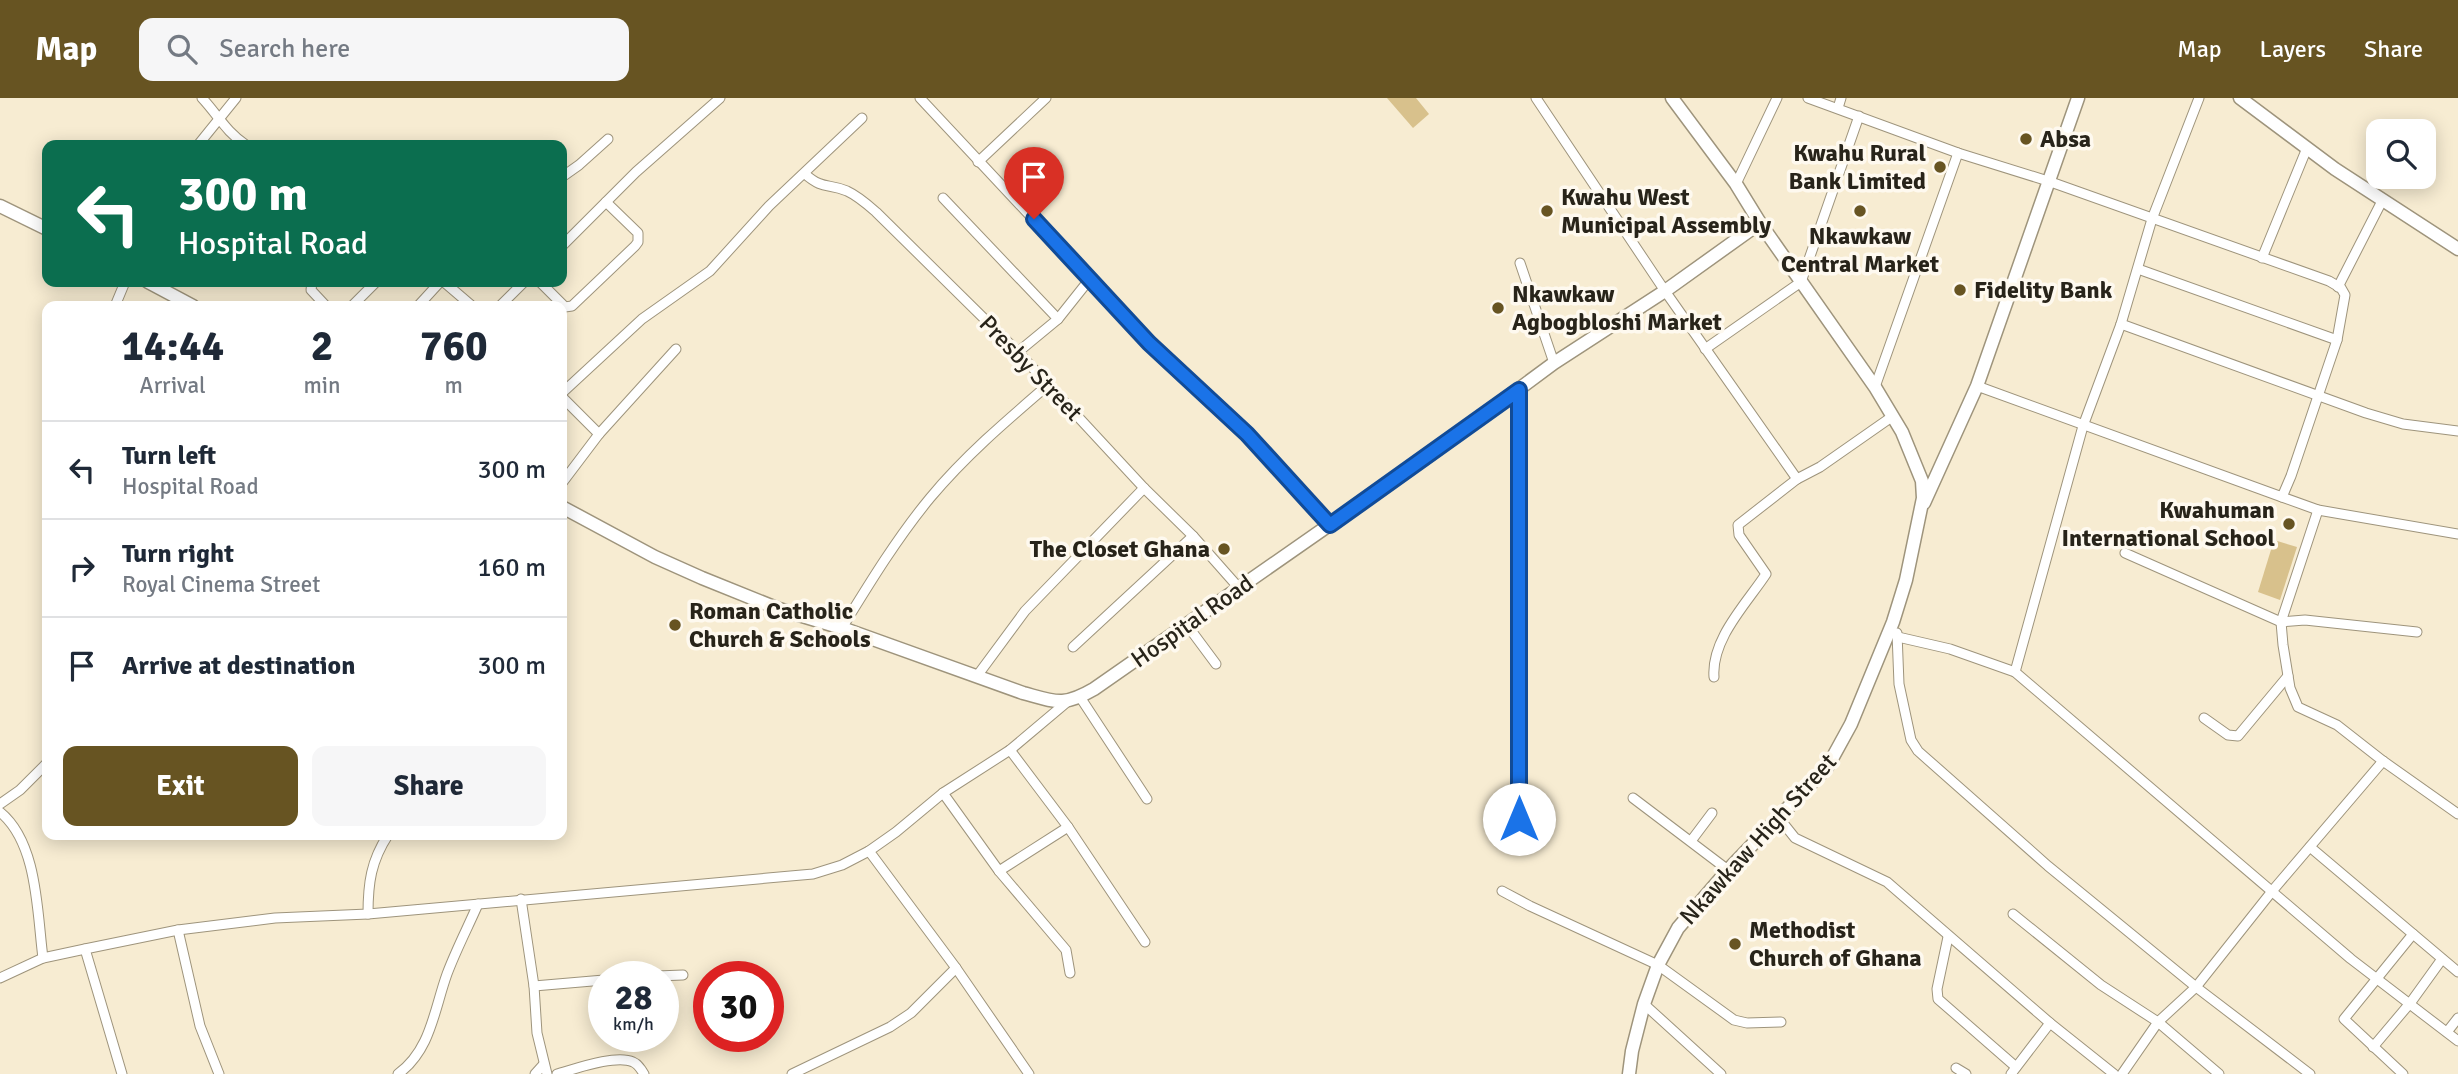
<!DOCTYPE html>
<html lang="en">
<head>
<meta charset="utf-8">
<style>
	:root { --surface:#fff; --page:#f6f6f7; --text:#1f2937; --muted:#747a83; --line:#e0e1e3; --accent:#675422 }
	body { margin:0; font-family:Signika,sans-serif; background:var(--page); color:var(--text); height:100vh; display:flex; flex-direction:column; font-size:26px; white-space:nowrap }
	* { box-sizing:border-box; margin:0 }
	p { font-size:23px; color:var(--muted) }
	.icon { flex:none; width:38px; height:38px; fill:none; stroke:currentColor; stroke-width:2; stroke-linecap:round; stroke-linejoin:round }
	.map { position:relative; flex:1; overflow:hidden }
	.sheet { position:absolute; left:42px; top:203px; width:525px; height:539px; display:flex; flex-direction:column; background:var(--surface); border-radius:14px; box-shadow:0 4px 18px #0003 }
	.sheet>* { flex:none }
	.banner { position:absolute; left:42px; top:42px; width:525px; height:147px; border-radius:14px; box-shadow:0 4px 18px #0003; background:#0b6e4f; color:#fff; overflow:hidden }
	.tools { position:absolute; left:2366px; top:21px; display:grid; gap:14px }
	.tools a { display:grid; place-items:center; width:70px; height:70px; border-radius:14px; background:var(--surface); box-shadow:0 4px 18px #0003; font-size:35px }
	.speed { position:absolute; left:588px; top:863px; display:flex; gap:14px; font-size:35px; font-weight:700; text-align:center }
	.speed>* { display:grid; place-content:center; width:91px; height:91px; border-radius:50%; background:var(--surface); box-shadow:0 4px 18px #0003; line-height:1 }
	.speed small { font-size:18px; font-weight:400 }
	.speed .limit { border:10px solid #d22; background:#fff; color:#111 }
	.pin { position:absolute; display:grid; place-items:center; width:60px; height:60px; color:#fff; margin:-72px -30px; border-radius:50% 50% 50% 0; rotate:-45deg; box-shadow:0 0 7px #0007 }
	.pin .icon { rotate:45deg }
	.me { position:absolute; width:77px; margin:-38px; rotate:0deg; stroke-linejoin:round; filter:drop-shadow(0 0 5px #0008) }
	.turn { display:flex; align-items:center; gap:24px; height:147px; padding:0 21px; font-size:32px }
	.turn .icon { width:91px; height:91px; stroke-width:2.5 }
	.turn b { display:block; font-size:49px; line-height:60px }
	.eta { display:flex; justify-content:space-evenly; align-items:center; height:119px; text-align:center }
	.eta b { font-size:42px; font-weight:700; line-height:49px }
	.button { display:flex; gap:14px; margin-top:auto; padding:14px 21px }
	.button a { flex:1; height:80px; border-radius:14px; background:var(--accent); color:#fff; font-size:28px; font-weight:700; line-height:80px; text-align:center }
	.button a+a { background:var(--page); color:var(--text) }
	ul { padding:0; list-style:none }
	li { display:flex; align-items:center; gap:21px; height:98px; padding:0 21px; border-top:2px solid var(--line) }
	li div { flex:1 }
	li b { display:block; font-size:26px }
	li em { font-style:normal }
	header { display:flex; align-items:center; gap:42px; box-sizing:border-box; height:98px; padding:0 35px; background:var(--accent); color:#fff }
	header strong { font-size:33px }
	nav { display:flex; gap:38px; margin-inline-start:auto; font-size:24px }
	.search { width:490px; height:63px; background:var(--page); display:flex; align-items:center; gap:18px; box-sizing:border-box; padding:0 24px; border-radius:14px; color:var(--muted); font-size:26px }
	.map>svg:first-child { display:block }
	.green { fill:#d8c18c }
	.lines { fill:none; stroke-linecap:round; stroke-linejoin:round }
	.street-casing { stroke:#9e947c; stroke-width:11 }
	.secondary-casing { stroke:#9e947c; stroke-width:15 }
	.street { stroke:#fff; stroke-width:9 }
	.secondary { stroke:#fff; stroke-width:12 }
	.route-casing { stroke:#114b97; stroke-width:18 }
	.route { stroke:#1a73e8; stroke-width:12 }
	.poi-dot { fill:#675422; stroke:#fef9ef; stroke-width:2.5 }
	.labels { text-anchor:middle; stroke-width:7; stroke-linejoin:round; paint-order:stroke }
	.poi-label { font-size:24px; font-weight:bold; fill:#28241a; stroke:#fef9ef; text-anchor:start }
	.street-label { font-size:24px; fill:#28241a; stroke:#fef9ef }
</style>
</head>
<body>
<header>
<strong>Map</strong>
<div class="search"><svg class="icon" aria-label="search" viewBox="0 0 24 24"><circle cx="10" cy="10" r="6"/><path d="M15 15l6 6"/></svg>Search here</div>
<nav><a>Map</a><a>Layers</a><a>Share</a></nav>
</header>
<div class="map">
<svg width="2458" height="976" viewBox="0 0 2458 976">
	<rect width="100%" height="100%" fill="#f7ecd2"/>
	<!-- green -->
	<g class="green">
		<polygon points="1387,0 1416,0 1429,16 1413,30"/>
		<polygon points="2274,442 2297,449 2280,502 2258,494"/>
	</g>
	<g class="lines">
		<defs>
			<g id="street">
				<path d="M202,0C218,17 226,34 246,47"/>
				<polyline points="920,0 1149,245 1247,336 1330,427"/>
				<polyline points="1536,0 1665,193 1797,381 1820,369 1893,318"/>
				<polyline points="1808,0 1958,55 2048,83 2329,183 2341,190 2345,197 2337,242 2291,378 2282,399 1977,288"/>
				<polyline points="1838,10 1841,0"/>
				<polyline points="198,47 236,0"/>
				<polyline points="978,64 1046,0"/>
				<path d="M805,76C823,92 828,85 847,93C858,98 867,106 876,114L1018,254L1144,390L1193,438L1239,490"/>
				<polyline points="562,79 579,67 608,41"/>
				<polyline points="1736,86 1777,0"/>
				<polyline points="943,100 1058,221"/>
				<polyline points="562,148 636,74 720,0"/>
				<polyline points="2262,160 2307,50"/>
				<polyline points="1520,165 1554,265"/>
				<polyline points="2138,171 2337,242"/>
				<polyline points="312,184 311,192 326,208"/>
				<polyline points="444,184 472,208"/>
				<polyline points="540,184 565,209 572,208 635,148 638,144 638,135 606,104"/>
				<polyline points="2338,189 2382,103"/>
				<polyline points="115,208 125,184"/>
				<polyline points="352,208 376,184"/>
				<polyline points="418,208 440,184"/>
				<polyline points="500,208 524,184"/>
				<polyline points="2121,226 2366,315 2403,326 2458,333"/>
				<polyline points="1705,251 1801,184 1859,18"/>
				<polyline points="1018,254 1058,221 1089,182"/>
				<polyline points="1875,289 1958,55"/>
				<polyline points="562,295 642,221 710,173 769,108 862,20"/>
				<polyline points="562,299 599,336"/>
				<polyline points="562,385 599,336 676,251"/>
				<polyline points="2282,399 2318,412 2458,436"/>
				<polyline points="2318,412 2281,524 2283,547 2290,590 2298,609 2337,627 2383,663 2458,716"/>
				<polyline points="2125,455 2281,524 2305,522 2417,534"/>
				<polyline points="1187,527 1216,566"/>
				<path d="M842,530C869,486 897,440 930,400C965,358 1006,323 1048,287"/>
				<polyline points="1897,535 1899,586 1911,642 1918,653 2048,768 2196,889 2310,976"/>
				<polyline points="1898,539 1950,551 2015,574 2351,861 2458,943"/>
				<polyline points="1073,549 1193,438"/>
				<polyline points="2015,574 2083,328 2121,226 2152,121 2199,0"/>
				<polyline points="977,578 1025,513 1144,390"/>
				<path d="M1714,579C1711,541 1747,505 1766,476L1739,437L1738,427L1797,381"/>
				<polyline points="1080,599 1147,701"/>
				<polyline points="2204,620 2228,637 2238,638 2288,578"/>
				<polyline points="1010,652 1068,729 1145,844"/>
				<polyline points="943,695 999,773 1066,852 1070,875"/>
				<polyline points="1633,700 1728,772"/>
				<polyline points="0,706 20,692 47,665"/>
				<path d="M0,714C38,745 37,815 43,860"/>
				<polyline points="1779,720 1795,740 1887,784 2050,925 2114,976"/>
				<polyline points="1519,721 1519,292"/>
				<polyline points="1691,743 1712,715"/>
				<polyline points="2310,749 2458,874"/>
				<polyline points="999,773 1068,729"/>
				<polyline points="1502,793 1530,808 1658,867 1734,922 1747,925 1781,924"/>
				<polyline points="521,801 534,888 537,935 547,976"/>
				<path d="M368,816C368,785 371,763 388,737"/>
				<polyline points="2013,816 2101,887 2158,924 2219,976"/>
				<polyline points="178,832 200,928 219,976"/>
				<polyline points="1948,839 1937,891 1938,901 2016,969"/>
				<polyline points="85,851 122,976"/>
				<polyline points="657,878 683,877"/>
				<polyline points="0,880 43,860 85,851 178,832 275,820 368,816 813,776 842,767 869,753"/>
				<polyline points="534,888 604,882"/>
				<polyline points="1644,906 1721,976"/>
				<polyline points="2447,934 2458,920"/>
				<polyline points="2373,949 2411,904 2442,861"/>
				<polyline points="1956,970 1966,976"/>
				<path d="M398,976C431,952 434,912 447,876C456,852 468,829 478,806"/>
				<polyline points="535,976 544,966"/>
				<path d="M557,976C575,971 616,956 633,964C638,966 641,971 644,976"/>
				<polyline points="792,976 890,929 911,915 956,870"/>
				<polyline points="1029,976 956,870 869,753 896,734 943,695 1010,652 1067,604"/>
				<polyline points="2011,976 2050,925"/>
				<polyline points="2122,976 2158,924 2196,889 2273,792 2383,663"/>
				<polyline points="2403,976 2344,921 2413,836"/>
			</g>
			<g id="secondary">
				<polyline points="2240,0 2335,71 2458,151"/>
				<polyline points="0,108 47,131"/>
				<polyline points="148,184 193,208"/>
				<polyline points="1924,405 1977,288 2078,0"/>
				<path d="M562,409L655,459L702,480L779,511L842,530L1023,595C1056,604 1063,609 1094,591L1431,356L1554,265L1665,193L1760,125"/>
				<polyline points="1629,976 1632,953 1644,906 1658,867 1678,830 1728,772 1828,668 1851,626 1893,524 1906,482 1923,400 1922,383 1902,334 1875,289 1760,125 1736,86 1672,0"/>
			</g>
		</defs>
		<!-- street casing -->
		<use href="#street" class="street-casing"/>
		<!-- secondary casing -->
		<use href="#secondary" class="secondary-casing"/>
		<!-- street -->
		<use href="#street" class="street"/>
		<!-- secondary -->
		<use href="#secondary" class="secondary"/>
	</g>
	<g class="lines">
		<defs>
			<polyline id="route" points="1034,121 1149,245 1247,336 1330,427 1519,292 1519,721"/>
		</defs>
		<!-- route casing -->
		<use href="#route" class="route-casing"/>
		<!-- route -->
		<use href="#route" class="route"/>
	</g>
	<!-- markers -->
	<g class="poi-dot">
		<circle cx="2026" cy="41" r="7"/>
		<circle cx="1940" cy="69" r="7"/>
		<circle cx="1547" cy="113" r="7"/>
		<circle cx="1860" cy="113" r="7"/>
		<circle cx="1960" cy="192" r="7"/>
		<circle cx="1498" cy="210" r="7"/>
		<circle cx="2289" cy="426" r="7"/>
		<circle cx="1224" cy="451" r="7"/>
		<circle cx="675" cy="527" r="7"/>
		<circle cx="1735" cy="846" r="7"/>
	</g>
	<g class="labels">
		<!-- poi labels -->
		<g class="poi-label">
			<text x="2040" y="49">Absa</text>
			<text x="1926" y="63" text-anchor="end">Kwahu Rural<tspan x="1926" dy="28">Bank Limited</tspan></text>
			<text x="1561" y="107">Kwahu West<tspan x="1561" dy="28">Municipal Assembly</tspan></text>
			<text x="1860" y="146" text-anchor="middle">Nkawkaw<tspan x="1860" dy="28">Central Market</tspan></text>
			<text x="1974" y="200">Fidelity Bank</text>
			<text x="1512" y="204">Nkawkaw<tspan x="1512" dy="28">Agbogbloshi Market</tspan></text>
			<text x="2275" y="420" text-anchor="end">Kwahuman<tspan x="2275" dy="28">International School</tspan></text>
			<text x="1210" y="459" text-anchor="end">The Closet Ghana</text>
			<text x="689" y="521">Roman Catholic<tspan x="689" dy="28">Church &amp; Schools</tspan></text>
			<text x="1749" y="840">Methodist<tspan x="1749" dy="28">Church of Ghana</tspan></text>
		</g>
		<!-- street labels -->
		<g class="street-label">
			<text transform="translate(1031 270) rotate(46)" y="8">Presby Street</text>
			<text transform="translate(1192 523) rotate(-35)" y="8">Hospital Road</text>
			<text transform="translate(1758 741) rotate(-48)" y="8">Nkawkaw High Street</text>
		</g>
	</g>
</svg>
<div class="tools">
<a><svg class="icon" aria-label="search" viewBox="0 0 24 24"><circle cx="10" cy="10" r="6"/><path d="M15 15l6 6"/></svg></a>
</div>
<div class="speed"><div>28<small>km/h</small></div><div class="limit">30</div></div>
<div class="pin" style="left:1034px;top:121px;background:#d93025"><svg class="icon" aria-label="arrive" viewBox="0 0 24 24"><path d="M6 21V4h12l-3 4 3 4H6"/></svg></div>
<svg class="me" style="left:1519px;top:721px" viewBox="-20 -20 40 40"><circle r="19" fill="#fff"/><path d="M0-13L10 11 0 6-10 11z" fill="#1a73e8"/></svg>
<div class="banner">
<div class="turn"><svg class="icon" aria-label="left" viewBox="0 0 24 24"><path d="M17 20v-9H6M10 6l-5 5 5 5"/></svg><div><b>300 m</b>Hospital Road</div></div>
</div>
<section class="sheet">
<div class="eta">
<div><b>14:44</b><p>Arrival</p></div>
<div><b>2</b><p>min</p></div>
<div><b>760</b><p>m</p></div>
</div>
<ul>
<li><svg class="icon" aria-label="left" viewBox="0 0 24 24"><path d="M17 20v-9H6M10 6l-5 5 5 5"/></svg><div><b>Turn left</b><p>Hospital Road</p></div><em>300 m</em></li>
<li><svg class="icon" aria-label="right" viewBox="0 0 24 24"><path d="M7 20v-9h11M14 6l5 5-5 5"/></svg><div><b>Turn right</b><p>Royal Cinema Street</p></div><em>160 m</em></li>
<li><svg class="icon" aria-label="arrive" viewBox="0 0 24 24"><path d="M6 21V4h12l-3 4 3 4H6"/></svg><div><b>Arrive at destination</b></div><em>300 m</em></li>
</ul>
<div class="button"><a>Exit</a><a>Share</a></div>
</section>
</div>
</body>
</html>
